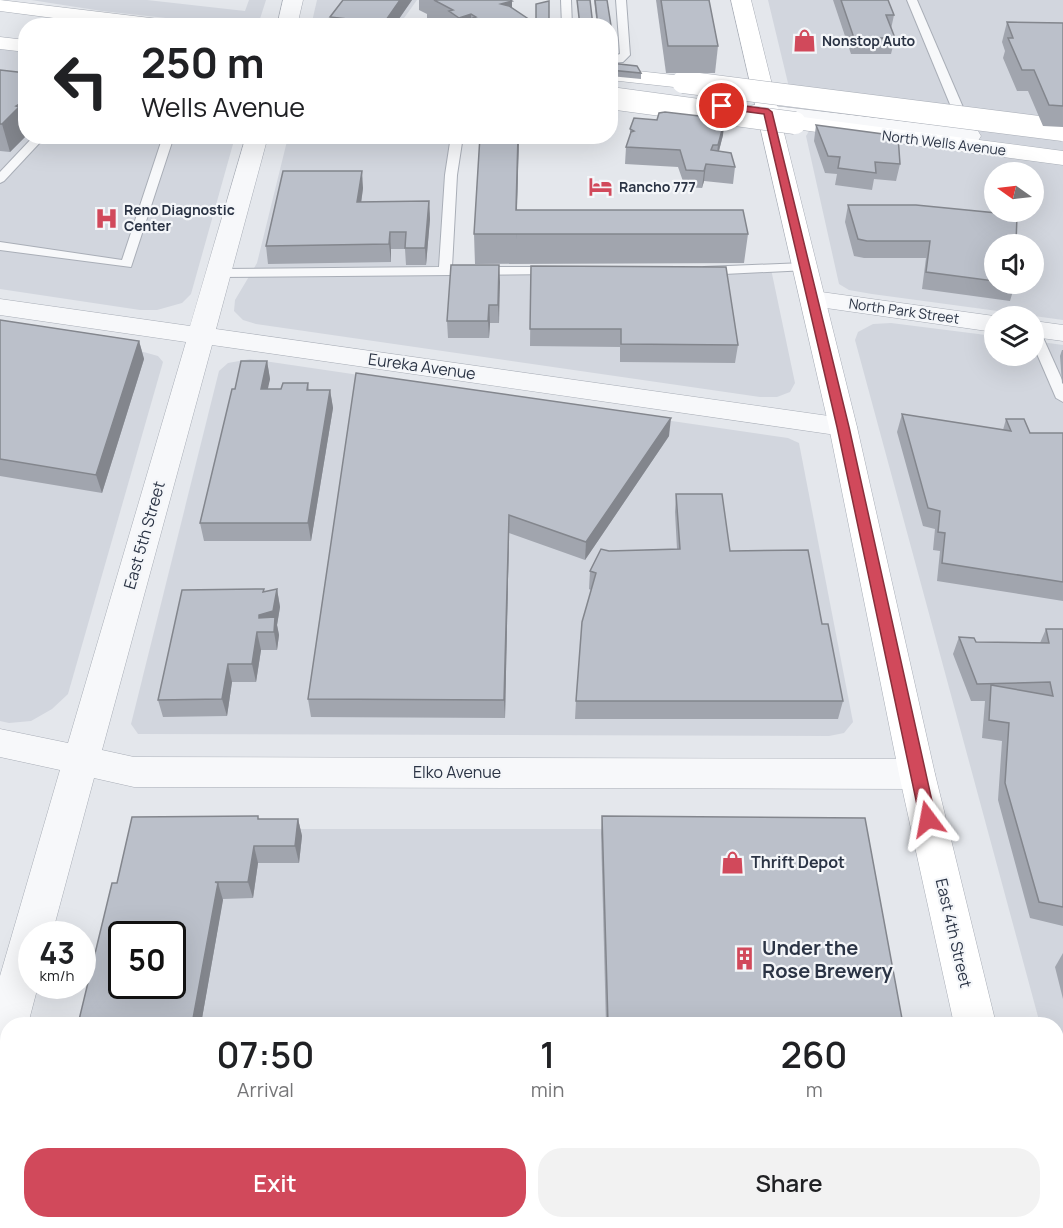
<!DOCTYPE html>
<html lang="en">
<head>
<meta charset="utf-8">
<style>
	:root { --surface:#fff; --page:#f2f2f2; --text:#202124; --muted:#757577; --accent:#d1495b }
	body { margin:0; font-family:Manrope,sans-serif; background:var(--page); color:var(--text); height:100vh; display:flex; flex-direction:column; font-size:22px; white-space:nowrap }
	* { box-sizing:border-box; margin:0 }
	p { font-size:20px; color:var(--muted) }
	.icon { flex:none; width:33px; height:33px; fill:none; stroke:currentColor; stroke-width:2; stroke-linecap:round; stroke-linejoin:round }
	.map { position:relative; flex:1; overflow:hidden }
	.panel { position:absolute; left:0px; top:1017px; width:1064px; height:212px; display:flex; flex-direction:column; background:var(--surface); border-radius:24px 24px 0 0; box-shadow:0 6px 24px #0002 }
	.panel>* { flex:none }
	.hud { position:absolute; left:18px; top:18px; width:600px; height:126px; border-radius:24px; box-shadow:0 6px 24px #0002; background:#fff; color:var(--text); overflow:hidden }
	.needle { width:39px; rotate:284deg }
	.controls { position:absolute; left:984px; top:162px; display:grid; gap:12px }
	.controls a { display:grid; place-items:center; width:60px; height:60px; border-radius:50%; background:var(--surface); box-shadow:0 6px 24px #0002; font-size:30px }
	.speed { position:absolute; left:18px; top:921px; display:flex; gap:12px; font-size:30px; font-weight:700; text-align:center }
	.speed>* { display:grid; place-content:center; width:78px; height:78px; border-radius:50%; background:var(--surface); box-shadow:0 6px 24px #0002; line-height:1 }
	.speed small { font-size:15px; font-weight:400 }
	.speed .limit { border:3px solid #111; border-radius:9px; background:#fff; color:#111 }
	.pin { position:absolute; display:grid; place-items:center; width:51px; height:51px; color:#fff; margin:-26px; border:3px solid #fff; border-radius:50%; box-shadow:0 2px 6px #0007 }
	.me { position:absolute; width:66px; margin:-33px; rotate:347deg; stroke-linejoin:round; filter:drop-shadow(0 0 4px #0008) }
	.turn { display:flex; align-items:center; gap:21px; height:126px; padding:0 24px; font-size:27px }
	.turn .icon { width:78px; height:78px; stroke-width:2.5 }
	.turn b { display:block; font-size:42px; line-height:51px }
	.eta { display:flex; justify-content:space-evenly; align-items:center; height:102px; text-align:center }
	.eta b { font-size:36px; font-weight:600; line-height:42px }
	.button { display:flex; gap:12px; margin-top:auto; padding:12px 24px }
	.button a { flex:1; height:69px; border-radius:24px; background:var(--accent); color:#fff; font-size:24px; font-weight:600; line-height:69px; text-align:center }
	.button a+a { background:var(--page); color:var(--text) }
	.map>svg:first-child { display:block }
	.built { fill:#d2d6de; fill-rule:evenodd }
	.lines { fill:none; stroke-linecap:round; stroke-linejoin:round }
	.lane-casing { stroke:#a9aeb7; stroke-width:2 }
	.street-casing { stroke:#a9aeb7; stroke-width:1 }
	.secondary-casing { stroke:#a9aeb7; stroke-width:1 }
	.lane { fill:#f7f8fa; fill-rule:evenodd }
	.street { fill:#f7f8fa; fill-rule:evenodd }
	.secondary { fill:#fff; fill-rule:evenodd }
	.secondary-bridge-casing { stroke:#a9aeb7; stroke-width:23; stroke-linecap:butt }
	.secondary-bridge { stroke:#fff; stroke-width:22 }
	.wall { fill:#a1a5ae }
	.shaded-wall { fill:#83868d }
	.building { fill:#bbc0ca; stroke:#83868d; stroke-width:1.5; fill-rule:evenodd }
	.route { fill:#d1495b; stroke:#882f3b; stroke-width:1.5 }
	.labels { text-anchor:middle; stroke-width:4.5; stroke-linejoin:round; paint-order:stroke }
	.far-poi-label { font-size:14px; font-weight:bold; fill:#2b3445; stroke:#f4f6f9; text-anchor:start }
	.far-street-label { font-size:14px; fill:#2b3445; stroke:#f4f6f9 }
	.street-label { font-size:16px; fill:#2b3445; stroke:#f4f6f9 }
	.poi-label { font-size:16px; font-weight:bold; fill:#2b3445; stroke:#f4f6f9; text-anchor:start }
	.near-poi-label { font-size:20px; font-weight:bold; fill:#2b3445; stroke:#f4f6f9; text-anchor:start }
</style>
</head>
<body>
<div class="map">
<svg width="1063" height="1228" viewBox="0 0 1063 1228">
	<rect width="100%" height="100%" fill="#e4e7ec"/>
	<!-- built -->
	<g class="built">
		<polygon points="31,0 147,0 245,11 249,0 266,0 258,25 239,26 102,11"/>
		<polygon points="317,0 417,0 399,25 311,26"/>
		<path d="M768,0H1063V320L872,294L849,290L839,284L806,136L809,131L983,151L975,126L793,104ZM994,172H1034V212H994ZM994,244H1034V284H994Z"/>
		<polygon points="0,47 25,50 26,136 235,137 191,294 182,303 157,310 140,310 0,289"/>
		<polygon points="288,137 457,137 445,271 771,269 795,383 790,392 777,397 760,397 256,324 243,320 234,311 235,300 257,263"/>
		<polygon points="891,323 994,336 994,356 1034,356 1034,341 1063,345 1063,1109 1056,1083 1056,1024 1040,1024 855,340 858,332 873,324"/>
		<polygon points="0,330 140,351 158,356 163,362 68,694 52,709 31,721 9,723 0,721"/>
		<polygon points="250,359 788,438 799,443 853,722 844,733 829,736 138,734 131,724 219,371 228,363"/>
		<path d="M136,829H596L860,833L894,1024H89ZM122,934H172V986H122Z"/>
		<polygon points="43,1221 931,1221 932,1228 42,1228"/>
	</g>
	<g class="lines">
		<defs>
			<g id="lane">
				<polygon points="561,0 571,0 572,26 562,26"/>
				<polygon points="616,0 626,0 630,55 623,62 610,63 610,57 620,54"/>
				<polygon points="907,0 917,0 971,126 969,128 961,128 959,126"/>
				<polygon points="34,136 46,136 4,181 0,183 0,172"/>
				<polygon points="163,136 174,136 131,267 0,250 0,242 122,260"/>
				<polygon points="451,136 463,136 457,175 452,267 552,267 558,271 557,274 218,277 212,273 218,269 439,267 445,175"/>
				<polygon points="804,263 808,264 810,267 808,270 704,275 698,271 704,267"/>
				<polygon points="1034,329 1041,333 1063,382 1063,402 1056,398 1034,347"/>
				<polygon points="1056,1120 1063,1121 1063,1143 1056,1142"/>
				<polygon points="1056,1157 1063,1158 1063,1180 1056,1179"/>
			</g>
			<g id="street">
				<polygon points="283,0 303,0 297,26 277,26"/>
				<polygon points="758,104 970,129 978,131 981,136 978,141 970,143 750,116 747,111 750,106"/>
				<polygon points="246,136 268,136 216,329 843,418 853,420 857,427 853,434 843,436 212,345 102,750 134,757 917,759 930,764 935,774 930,784 917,789 134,787 94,778 52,934 32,934 32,986 38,986 28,1024 8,1024 8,1066 0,1069 0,976 60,770 0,757 0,729 68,743 186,342 0,315 0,299 190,326"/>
				<polygon points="814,291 994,316 996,316 994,332 805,305 801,299 805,293"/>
				<polygon points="1034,321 1063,325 1063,341 1034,337"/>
			</g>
			<g id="secondary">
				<polygon points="0,0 167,20 174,22 177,26 115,26 0,11"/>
				<polygon points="731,0 751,0 857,427 935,774 996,1024 954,1024 899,774 829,427"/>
				<polygon points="0,37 26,40 26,52 0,49"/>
				<polygon points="610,68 683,76 691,77 694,82 691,87 683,88 610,80"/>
				<polygon points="795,116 1063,151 1063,165 787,128 784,123 787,118"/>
				<polygon points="996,1221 1042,1221 1043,1228 997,1228"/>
			</g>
		</defs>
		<!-- lane casing -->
		<use href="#lane" class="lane-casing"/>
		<!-- street casing -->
		<use href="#street" class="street-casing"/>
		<!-- secondary casing -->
		<use href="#secondary" class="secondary-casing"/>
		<!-- lane -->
		<use href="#lane" class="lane"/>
		<!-- street -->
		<use href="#street" class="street"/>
		<!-- secondary -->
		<use href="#secondary" class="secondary"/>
		<defs>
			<g id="secondary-bridge">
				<polyline points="683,82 1063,130"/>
				<polyline points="610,98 795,123"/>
			</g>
		</defs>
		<!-- secondary-bridge casing -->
		<use href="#secondary-bridge" class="secondary-bridge-casing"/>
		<!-- secondary-bridge -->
		<use href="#secondary-bridge" class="secondary-bridge"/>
	</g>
	<!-- wall -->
	<g class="wall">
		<polygon points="343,0 412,0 394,26 331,26 330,17"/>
		<polygon points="419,0 510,0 512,1 512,8 530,26 434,26 427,22 427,14 419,10"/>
		<polygon points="594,0 607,0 614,45 614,51 610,50 610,26 597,26"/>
		<polygon points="656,0 709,0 718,46 715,73 666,73"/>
		<polygon points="833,0 888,0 894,15 891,29 895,38 891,54 851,54"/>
		<polygon points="1007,22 1063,23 1063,127 1043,126 1028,91 1017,91 1003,58 1005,51 1002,42"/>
		<polygon points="610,63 641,73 641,79 610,76"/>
		<polygon points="0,70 26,73 26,136 10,152 0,151"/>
		<polygon points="657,120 723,135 719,151 735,167 733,184 704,181 702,188 685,187 678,167 625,164 626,147 630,137 630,129"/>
		<polygon points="816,125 900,164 896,181 874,179 872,190 835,185 837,174 825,173 814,141"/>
		<polygon points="480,136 519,136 517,210 748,234 744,263 475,264 474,234"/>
		<polygon points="363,188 361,202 429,201 430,219 426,265 406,265 405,249 391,249 391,262 268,264 266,246"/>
		<polygon points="848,205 994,244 994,284 1015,284 1010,301 922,289 926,258 864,258 854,256 845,222"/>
		<polygon points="499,265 499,323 490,323 489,338 448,338 447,321"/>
		<polygon points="531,266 738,345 735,363 620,362 620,347 530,346"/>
		<polygon points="0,320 139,341 144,359 102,493 0,476"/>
		<polygon points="1062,350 1063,350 1063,384 1062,383 1060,356"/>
		<polygon points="267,361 270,379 267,389 281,389 308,383 309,390 330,390 333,408 311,541 204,541 200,523 235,389"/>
		<polygon points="356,373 669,436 585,560 509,533 505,718 311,717 308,699"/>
		<polygon points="902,414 1003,430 1006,419 1030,433 1063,433 1063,601 937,581 940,551 933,550 935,529 923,526 897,432"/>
		<polygon points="676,494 730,551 822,624 843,701 838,719 575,719 576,701 591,590 589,589 590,571 609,551 677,549 675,512"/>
		<polygon points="277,589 280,607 277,625 279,635 277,650 261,650 256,682 232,682 227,716 163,717 158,700 264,592"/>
		<polygon points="1046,629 1063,629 1063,926 1030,918 998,800 1002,741 982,738 985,701 971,701 953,654 959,637 976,642 1040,643"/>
		<polygon points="602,816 903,1024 606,1024 601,833"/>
		<polygon points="259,819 298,819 302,836 299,863 258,863 253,898 223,899 201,1024 78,1024 117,883"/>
		<polygon points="1063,953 1063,999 1055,967"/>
		<polygon points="621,1221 940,1221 941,1228 622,1228"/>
	</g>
	<!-- shaded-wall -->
	<g class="shaded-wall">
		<polygon points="400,0 412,0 394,26 384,26 384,23"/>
		<polygon points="512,1 512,25 530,20 530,26 501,26 501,4"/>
		<polygon points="471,14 471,26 460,26 459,18"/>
		<polygon points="26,100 26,136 10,152 2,124 16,106"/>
		<polygon points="725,119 723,135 716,162 718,145"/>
		<polygon points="518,136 519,136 516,240 516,210"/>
		<polygon points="706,164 704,181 702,188 704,171"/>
		<polygon points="362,171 363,188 359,219 357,202"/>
		<polygon points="429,201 430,219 426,265 425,248"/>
		<polygon points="390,232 391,249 391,262 389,244"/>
		<polygon points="499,265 500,282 499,323 498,305"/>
		<polygon points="489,305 490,323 489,338 488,321"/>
		<polygon points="139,341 144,359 102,493 96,475"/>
		<polygon points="267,361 270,379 264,407 261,389"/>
		<polygon points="330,390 333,408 311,541 308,523"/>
		<polygon points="671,418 669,436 585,560 586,542"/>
		<polygon points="509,515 509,533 505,718 504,700"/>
		<polygon points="277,589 280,607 277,625 279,635 277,650 274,632 259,618 259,615"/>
		<polygon points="257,632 261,650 256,682 252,664"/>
		<polygon points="228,664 232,682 227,716 222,699"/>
		<polygon points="298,819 302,836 299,863 295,846"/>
		<polygon points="254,846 258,863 253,898 248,882"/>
		<polygon points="218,883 223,900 201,1024 192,1024"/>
	</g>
	<!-- building -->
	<g class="building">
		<polygon points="343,0 400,0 384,23 330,17"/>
		<polygon points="434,0 510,0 512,1 501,4 509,6 530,20 512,26 500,26 496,23 488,26 485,26 473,18 476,17 471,14 459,18 449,11 453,10"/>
		<polygon points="577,0 590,0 593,26 580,26"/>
		<polygon points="595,0 607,0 614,45 610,45 610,26 598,26"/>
		<polygon points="661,0 709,0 718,46 668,46"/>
		<polygon points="841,0 888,0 894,15 886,15 895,38 854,38"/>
		<polygon points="549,1 549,26 536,26 536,4"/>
		<polygon points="1007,22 1063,23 1063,106 1049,105 1034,70 1022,70 1008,38 1013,38"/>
		<polygon points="610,63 637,66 641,73 610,70"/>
		<polygon points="0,70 26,73 26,100 16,106 19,107 2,124 0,124"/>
		<polygon points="665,112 725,119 718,145 713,145 711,150 731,153 735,167 706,164 704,171 686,170 680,150 626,147 631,132 634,131 630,129 634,118 657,120 659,113"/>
		<polygon points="816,125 898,136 900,164 875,162 876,173 838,168 840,157 828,156"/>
		<polygon points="480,136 518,136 516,210 743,210 748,234 474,234"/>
		<polygon points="283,171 362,171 357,202 429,201 425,248 405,248 406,232 390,232 389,244 266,246"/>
		<polygon points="848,205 916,205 1017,215 1016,244 994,244 994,281 926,272 930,241 867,241 858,239"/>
		<polygon points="451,265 499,265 498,305 489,305 488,321 447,321"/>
		<polygon points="531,266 726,267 738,345 621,344 621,329 530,329"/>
		<polygon points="0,320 139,341 96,475 0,459"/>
		<polygon points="241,361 267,361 261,389 281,389 283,383 308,383 307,390 330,390 308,523 200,523 232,389 235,389"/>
		<polygon points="356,373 671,418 586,542 509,515 504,700 308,699"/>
		<polygon points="902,414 1011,431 1006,419 1024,419 1030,433 1063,433 1063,582 942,563 945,533 938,532 940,511 928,508"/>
		<polygon points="676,494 722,494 730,551 808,550 822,624 828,624 843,701 576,701 582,622 596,573 590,571 601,549 609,551 680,549"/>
		<polygon points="264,589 263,592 277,589 273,611 259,615 259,618 275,617 274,632 257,632 252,664 228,664 222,699 158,700 182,590"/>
		<polygon points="1046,629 1063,629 1063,907 1039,902 1005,783 1009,723 989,720 991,685 1053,696 1050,682 977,684 959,637 974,638 976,642 1049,643"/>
		<path d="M258,816V819H298L295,846H254L248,882H215L218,883L192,1024H78L112,883H117L132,817ZM122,934H172V986H122Z"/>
		<polygon points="602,816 865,818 903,1024 608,1024"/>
		<polygon points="624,1221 940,1221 941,1228 624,1228"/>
		<polygon points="34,1223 111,1223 110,1228 32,1228"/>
	</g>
	<!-- route -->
	<polygon class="route" points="722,103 768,109 772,112 849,427 936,819 933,824 928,826 922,824 920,819 837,427 764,114 719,108 718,106"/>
	<!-- icons -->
	<defs>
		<symbol id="shop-bare" viewBox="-9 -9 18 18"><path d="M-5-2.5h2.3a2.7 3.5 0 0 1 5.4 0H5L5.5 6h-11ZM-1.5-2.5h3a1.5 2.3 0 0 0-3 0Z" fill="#d1495b" stroke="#f4f6f9" stroke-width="2.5" paint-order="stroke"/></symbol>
		<symbol id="hotel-bare" viewBox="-9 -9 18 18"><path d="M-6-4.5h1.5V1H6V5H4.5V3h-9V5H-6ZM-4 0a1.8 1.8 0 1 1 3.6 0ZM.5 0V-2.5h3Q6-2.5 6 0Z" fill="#d1495b" stroke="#f4f6f9" stroke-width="2.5" paint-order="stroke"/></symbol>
		<symbol id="hospital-bare" viewBox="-9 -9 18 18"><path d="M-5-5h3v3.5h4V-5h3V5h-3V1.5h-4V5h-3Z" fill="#d1495b" stroke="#f4f6f9" stroke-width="2.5" paint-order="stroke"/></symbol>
		<symbol id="building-bare" viewBox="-9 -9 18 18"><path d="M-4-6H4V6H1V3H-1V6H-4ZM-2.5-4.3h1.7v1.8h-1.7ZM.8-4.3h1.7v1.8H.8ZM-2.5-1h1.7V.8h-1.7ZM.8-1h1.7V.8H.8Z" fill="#d1495b" stroke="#f4f6f9" stroke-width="2.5" paint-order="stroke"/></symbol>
	</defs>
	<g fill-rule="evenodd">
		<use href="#shop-bare" x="788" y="24" width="33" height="33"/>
		<use href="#hotel-bare" x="584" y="170" width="33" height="33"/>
		<use href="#hospital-bare" x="90" y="202" width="33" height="33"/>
		<use href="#shop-bare" x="716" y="846" width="33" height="33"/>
		<use href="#building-bare" x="728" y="942" width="33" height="33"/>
	</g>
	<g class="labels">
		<!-- far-poi labels -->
		<g class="far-poi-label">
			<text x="822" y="46">Nonstop Auto</text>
			<text x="619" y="192">Rancho 777</text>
			<text x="124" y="215">Reno Diagnostic<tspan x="124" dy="16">Center</tspan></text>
		</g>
		<!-- far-street labels -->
		<g class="far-street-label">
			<text transform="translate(944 143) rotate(7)" y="5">North Wells Avenue</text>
			<text transform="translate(904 311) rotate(8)" y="5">North Park Street</text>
		</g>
		<!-- street labels -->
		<g class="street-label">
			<text transform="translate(422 366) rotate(8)" y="6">Eureka Avenue</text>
			<text transform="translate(144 535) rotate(-74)" y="6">East 5th Street</text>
			<text x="457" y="778">Elko Avenue</text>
			<text transform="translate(954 933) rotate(77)" y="6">East 4th Street</text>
		</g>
		<!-- poi labels -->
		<g class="poi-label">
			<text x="751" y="868">Thrift Depot</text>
		</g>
		<!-- near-poi labels -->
		<g class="near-poi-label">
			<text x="762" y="955">Under the<tspan x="762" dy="23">Rose Brewery</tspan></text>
		</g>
	</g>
</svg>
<div class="controls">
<a><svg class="needle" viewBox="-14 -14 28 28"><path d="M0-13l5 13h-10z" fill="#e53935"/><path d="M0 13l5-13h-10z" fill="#757577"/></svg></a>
<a><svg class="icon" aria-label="sound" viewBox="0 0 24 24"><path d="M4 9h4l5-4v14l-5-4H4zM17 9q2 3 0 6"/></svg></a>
<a><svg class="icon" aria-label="layers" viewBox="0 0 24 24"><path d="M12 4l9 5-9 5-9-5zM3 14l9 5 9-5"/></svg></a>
</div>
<div class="speed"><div>43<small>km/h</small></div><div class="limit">50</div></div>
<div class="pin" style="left:722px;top:106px;background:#d93025"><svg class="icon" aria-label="arrive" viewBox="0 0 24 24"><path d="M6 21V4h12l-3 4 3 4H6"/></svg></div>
<svg class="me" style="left:928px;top:819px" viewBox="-20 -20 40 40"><path d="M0-17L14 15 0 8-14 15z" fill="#d1495b" stroke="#fff" stroke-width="4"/></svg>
<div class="hud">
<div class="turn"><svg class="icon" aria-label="left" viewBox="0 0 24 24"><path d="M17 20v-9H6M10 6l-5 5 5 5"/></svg><div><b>250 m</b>Wells Avenue</div></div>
</div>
<section class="panel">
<div class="eta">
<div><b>07:50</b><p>Arrival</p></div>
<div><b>1</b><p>min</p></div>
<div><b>260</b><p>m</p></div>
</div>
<div class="button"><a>Exit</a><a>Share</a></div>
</section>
</div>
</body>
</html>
